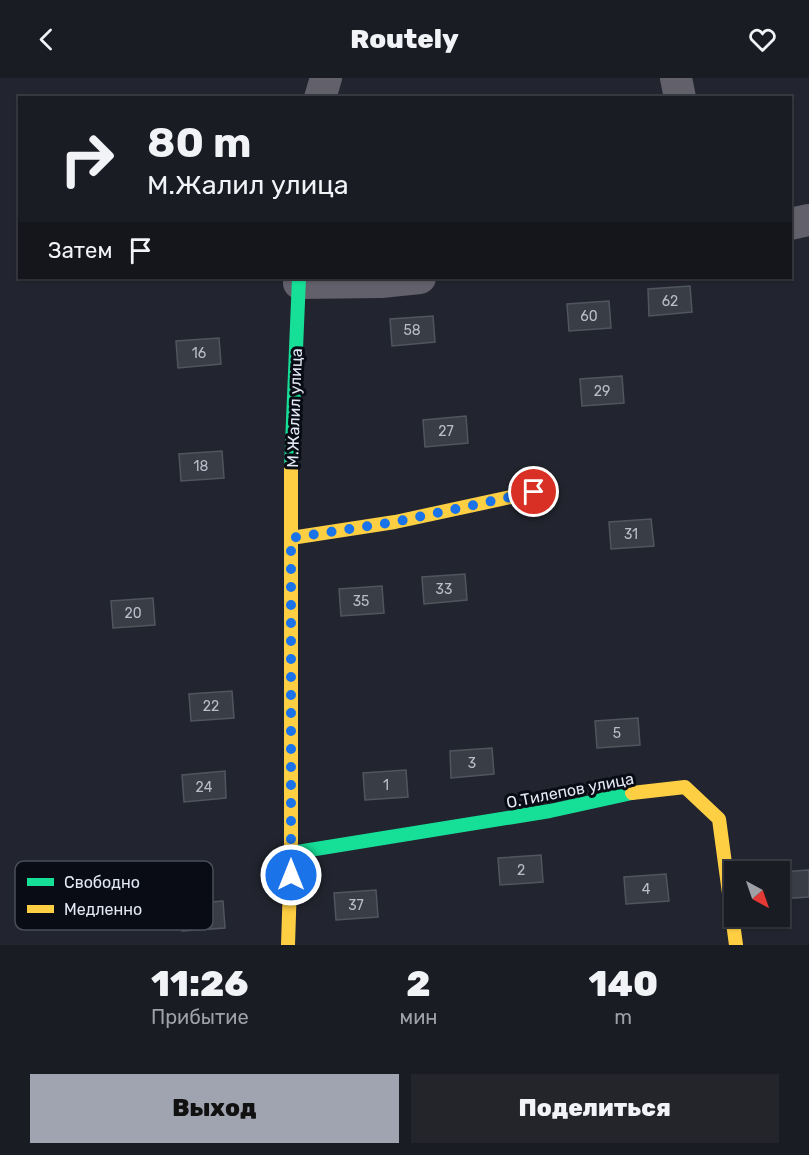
<!DOCTYPE html>
<html lang="ru">
<head>
<meta charset="utf-8">
<style>
	:root { --surface:#1a1c23; --page:#23252b; --text:#f1f3f6; --muted:#9fa1a6; --line:#383a41; --accent:#9fa4b0 }
	body { margin:0; font-family:Rubik,sans-serif; background:var(--page); color:var(--text); height:100vh; display:flex; flex-direction:column; font-size:22px; white-space:nowrap }
	* { box-sizing:border-box; margin:0 }
	p { font-size:20px; color:var(--muted) }
	.icon { flex:none; width:33px; height:33px; fill:none; stroke:currentColor; stroke-width:2; stroke-linecap:round; stroke-linejoin:round }
	.map { position:relative; height:867px; overflow:hidden }
	.panel { display:flex; flex-direction:column; background:var(--surface); flex:1 }
	.panel>* { flex:none }
	.guide { position:absolute; left:18px; top:18px; width:774px; height:183px; border-radius:0px; box-shadow:0 2px 4px #0004,0 0 0 2px var(--line); background:#1a1c23; color:var(--text); overflow:hidden }
	.needle { width:39px; rotate:140deg }
	.tools { position:absolute; left:724px; top:783px; display:grid; gap:12px }
	.tools a { display:grid; place-items:center; width:66px; height:66px; border-radius:0px; background:var(--surface); box-shadow:0 2px 4px #0004,0 0 0 2px var(--line); font-size:30px }
	.pin { position:absolute; display:grid; place-items:center; width:51px; height:51px; color:#fff; margin:-26px; border:3px solid #fff; border-radius:50%; box-shadow:0 2px 6px #0007 }
	.me { position:absolute; width:66px; margin:-33px; rotate:0deg; stroke-linejoin:round; filter:drop-shadow(0 0 4px #0008) }
	.turn { display:flex; align-items:center; gap:21px; height:126px; padding:0 30px; font-size:27px }
	.turn .icon { width:78px; height:78px; stroke-width:2.5 }
	.turn b { display:block; font-size:42px; line-height:51px }
	.then { display:flex; align-items:center; height:57px; padding:0 30px; background:#0003; gap:12px; font-size:22px }
	.eta { display:flex; justify-content:space-evenly; align-items:center; height:102px; text-align:center }
	.eta b { font-size:36px; font-weight:800; line-height:42px }
	.cta { display:flex; gap:12px; margin-top:auto; padding:12px 30px }
	.cta a { flex:1; height:69px; border-radius:0px; background:var(--accent); color:#111; font-size:24px; font-weight:800; line-height:69px; text-align:center }
	.cta a+a { background:var(--page); color:var(--text) }
	header { display:flex; justify-content:space-between; align-items:center; height:78px; padding:0 30px; background:var(--surface); font-size:27px; font-weight:800 }
	.map>svg:first-child { display:block }
	.building { fill:#393d45; stroke:#51565e; stroke-width:1.5 }
	.lines { fill:none; stroke-linecap:round; stroke-linejoin:round }
	.street { stroke:#62606a; stroke-width:32 }
	.fast { stroke:#16e098; stroke-width:14 }
	.slow { stroke:#ffcf43; stroke-width:14 }
	.route { stroke:#1a73e8; stroke-width:10; stroke-dasharray:0 18 }
	.labels { text-anchor:middle; stroke-width:6; stroke-linejoin:round; paint-order:stroke }
	.number-label { font-size:14px; fill:#b8bdc9 }
	.street-label { font-size:16px; fill:#e3e8f5; stroke:#090c14 }
	.key { fill:#090c14; stroke:#4a4e58; stroke-width:1.5 }
	.key-label { font-size:16px; fill:#e3e8f5 }
</style>
</head>
<body>
<header><svg class="icon" aria-label="back" viewBox="0 0 24 24"><path d="M15 5l-7 7 7 7"/></svg>Routely<svg class="icon" aria-label="heart" viewBox="0 0 24 24"><path d="M12 20l-8-8c-3-5 5-10 8-4 3-6 11-1 8 4z"/></svg></header>
<div class="map">
<svg width="809" height="867" viewBox="0 0 809 867">
	<rect width="100%" height="100%" fill="#22252f"/>
	<!-- building -->
	<g class="building">
		<polygon points="690,208 692,234 649,238 648,211"/>
		<polygon points="609,223 611,250 569,253 567,226"/>
		<polygon points="433,238 435,264 392,268 390,241"/>
		<polygon points="219,260 221,286 178,290 176,263"/>
		<polygon points="622,298 624,325 582,328 580,301"/>
		<polygon points="466,338 468,365 425,369 423,342"/>
		<polygon points="222,373 224,400 181,403 179,376"/>
		<polygon points="651,441 654,468 611,471 609,444"/>
		<polygon points="465,496 467,522 424,526 422,499"/>
		<polygon points="382,508 384,535 341,538 339,511"/>
		<polygon points="153,520 155,547 113,550 111,523"/>
		<polygon points="232,613 234,640 191,643 189,616"/>
		<polygon points="638,640 640,667 597,670 595,643"/>
		<polygon points="492,670 494,696 451,700 450,673"/>
		<polygon points="406,692 408,719 365,722 363,695"/>
		<polygon points="225,693 226,720 184,724 182,697"/>
		<polygon points="541,777 543,804 500,807 498,780"/>
		<polygon points="809,792 809,819 780,821 780,794"/>
		<polygon points="666,796 669,823 626,826 624,799"/>
		<polygon points="376,812 378,839 336,842 334,815"/>
		<polygon points="223,823 225,850 182,853 180,826"/>
	</g>
	<g class="lines">
		<!-- street -->
		<g class="street">
			<polyline points="676,0 680,20"/>
			<polyline points="320,20 326,0"/>
			<polyline points="790,146 809,142"/>
			<polyline points="299,205 381,204 420,200"/>
		</g>
		<!-- fast -->
		<g class="fast">
			<polyline points="291,389 299,200"/>
			<polyline points="291,775 550,733 632,715"/>
		</g>
		<!-- slow -->
		<g class="slow">
			<polyline points="291,460 395,444 534,414"/>
			<polyline points="632,715 685,709 719,741 736,867"/>
			<polyline points="288,867 291,775 291,389"/>
		</g>
	</g>
	<g class="lines">
		<!-- route -->
		<polyline class="route" points="291,797 291,460 395,444 534,414"/>
	</g>
	<g class="labels">
		<!-- number labels -->
		<g class="number-label">
			<text x="670" y="228">62</text>
			<text x="589" y="243">60</text>
			<text x="412" y="257">58</text>
			<text x="199" y="280">16</text>
			<text x="602" y="318">29</text>
			<text x="446" y="358">27</text>
			<text x="201" y="393">18</text>
			<text x="631" y="461">31</text>
			<text x="444" y="516">33</text>
			<text x="361" y="528">35</text>
			<text x="133" y="540">20</text>
			<text x="211" y="633">22</text>
			<text x="617" y="660">5</text>
			<text x="472" y="690">3</text>
			<text x="386" y="712">1</text>
			<text x="204" y="714">24</text>
			<text x="521" y="797">2</text>
			<text x="646" y="816">4</text>
			<text x="356" y="832">37</text>
		</g>
		<!-- street labels -->
		<g class="street-label">
			<text transform="translate(294 330) rotate(-88)" y="6">М.Жалил улица</text>
			<text transform="translate(570 712) rotate(-11)" y="6">О.Тилепов улица</text>
		</g>
	</g>
	<!-- legend -->
	<rect x="15" y="783" width="198" height="69" rx="9" class="key"/>
	<rect x="27" y="800" width="27" height="8" fill="#16e098"/>
	<rect x="27" y="827" width="27" height="8" fill="#ffcf43"/>
	<g class="key-label">
		<text x="64" y="810">Свободно</text>
		<text x="64" y="837">Медленно</text>
	</g>
</svg>
<div class="tools">
<a><svg class="needle" viewBox="-14 -14 28 28"><path d="M0-13l5 13h-10z" fill="#e53935"/><path d="M0 13l5-13h-10z" fill="#9fa1a6"/></svg></a>
</div>
<div class="pin" style="left:534px;top:414px;background:#d93025"><svg class="icon" aria-label="arrive" viewBox="0 0 24 24"><path d="M6 21V4h12l-3 4 3 4H6"/></svg></div>
<svg class="me" style="left:291px;top:797px" viewBox="-20 -20 40 40"><circle r="17" fill="#1a73e8" stroke="#fff" stroke-width="3"/><path d="M0-11L8 9 0 5-8 9z" fill="#fff"/></svg>
<div class="guide">
<div class="turn"><svg class="icon" aria-label="right" viewBox="0 0 24 24"><path d="M7 20v-9h11M14 6l5 5-5 5"/></svg><div><b>80 m</b>М.Жалил улица</div></div>
<div class="then">Затем<svg class="icon" aria-label="arrive" viewBox="0 0 24 24"><path d="M6 21V4h12l-3 4 3 4H6"/></svg></div>
</div>
</div>
<section class="panel">
<div class="eta">
<div><b>11:26</b><p>Прибытие</p></div>
<div><b>2</b><p>мин</p></div>
<div><b>140</b><p>m</p></div>
</div>
<div class="cta"><a>Выход</a><a>Поделиться</a></div>
</section>
</body>
</html>
